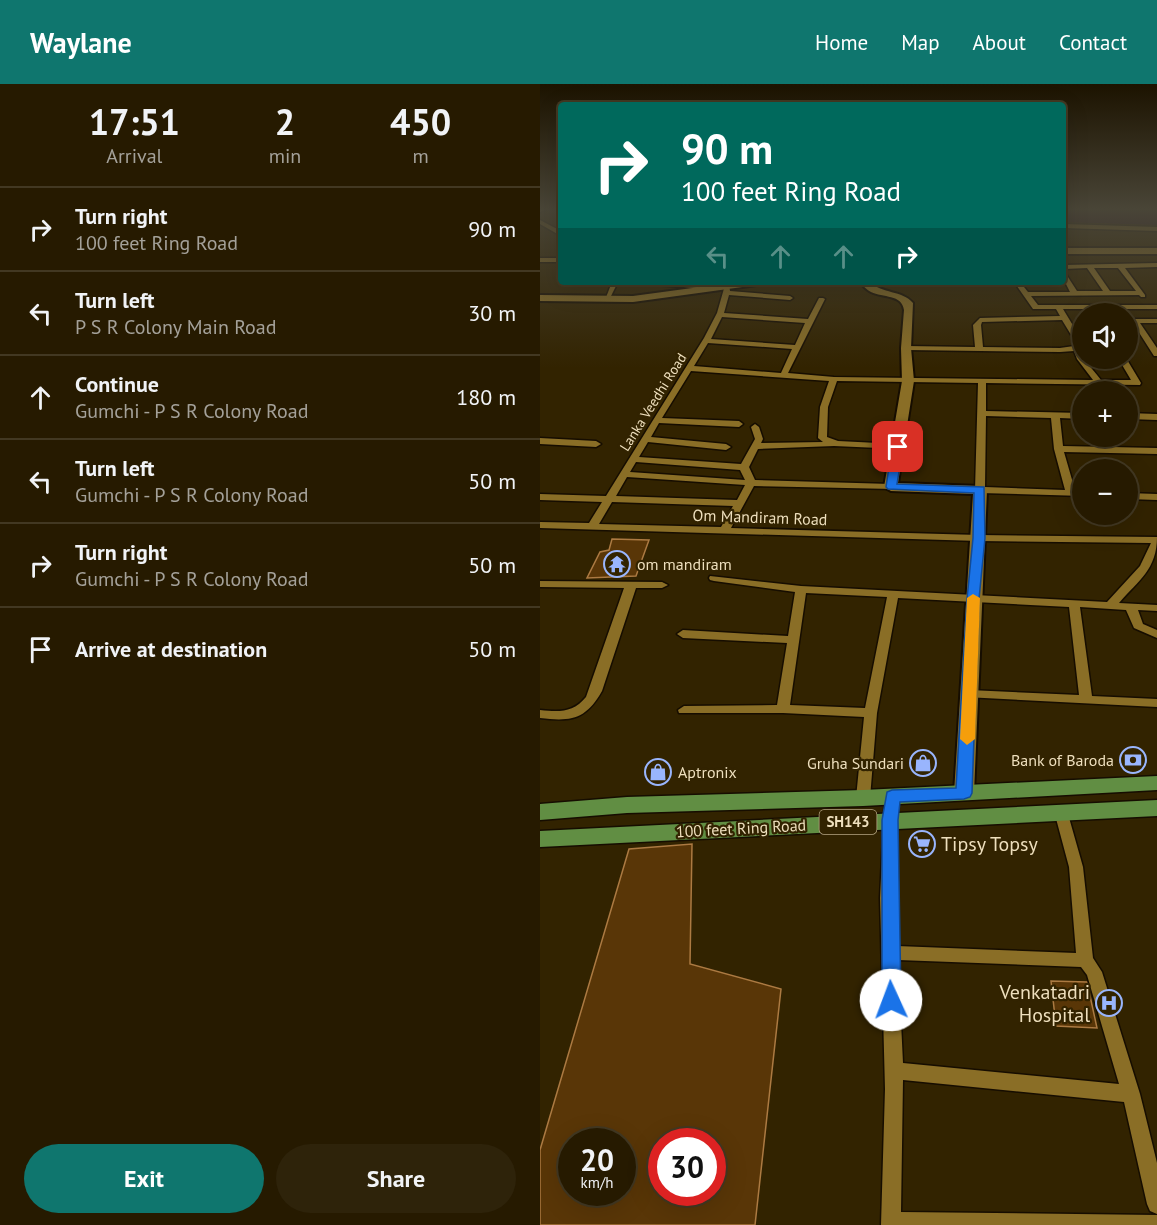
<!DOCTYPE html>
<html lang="en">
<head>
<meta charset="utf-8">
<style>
	:root { --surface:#261a00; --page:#2e230a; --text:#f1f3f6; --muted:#a4a199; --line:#423822; --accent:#0f766e }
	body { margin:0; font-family:"PT Sans",sans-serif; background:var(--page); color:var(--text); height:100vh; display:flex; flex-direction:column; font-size:22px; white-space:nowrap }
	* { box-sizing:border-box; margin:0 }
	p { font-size:20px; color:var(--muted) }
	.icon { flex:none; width:33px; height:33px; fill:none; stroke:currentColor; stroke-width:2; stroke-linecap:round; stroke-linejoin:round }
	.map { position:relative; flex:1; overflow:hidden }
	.sheet { display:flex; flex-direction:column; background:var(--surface); width:540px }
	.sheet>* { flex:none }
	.top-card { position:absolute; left:18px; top:18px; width:508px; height:183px; border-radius:6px; box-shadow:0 6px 24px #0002,0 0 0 2px var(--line); background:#00695c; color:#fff; overflow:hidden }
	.fabs { position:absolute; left:532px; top:219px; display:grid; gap:12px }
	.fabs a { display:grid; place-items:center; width:66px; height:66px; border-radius:50%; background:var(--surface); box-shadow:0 6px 24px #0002,0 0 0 2px var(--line); font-size:30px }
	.speed { position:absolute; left:18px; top:1044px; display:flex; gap:12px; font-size:30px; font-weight:700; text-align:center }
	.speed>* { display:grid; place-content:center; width:78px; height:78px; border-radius:50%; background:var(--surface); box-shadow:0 6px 24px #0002,0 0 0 2px var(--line); line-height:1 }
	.speed small { font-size:15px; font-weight:400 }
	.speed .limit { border:9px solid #d22; background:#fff; color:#111 }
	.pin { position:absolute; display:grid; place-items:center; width:51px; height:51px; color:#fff; margin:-26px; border-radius:12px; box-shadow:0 3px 9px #0006 }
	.me { position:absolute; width:66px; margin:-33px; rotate:358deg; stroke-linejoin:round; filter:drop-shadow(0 0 4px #0008) }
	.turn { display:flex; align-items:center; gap:21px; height:126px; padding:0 24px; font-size:27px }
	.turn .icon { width:78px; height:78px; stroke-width:2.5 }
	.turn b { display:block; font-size:42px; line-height:51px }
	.lanes { display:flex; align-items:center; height:57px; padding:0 24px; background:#0003; justify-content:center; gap:30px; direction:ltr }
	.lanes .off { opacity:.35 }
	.eta { display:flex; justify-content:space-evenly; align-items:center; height:102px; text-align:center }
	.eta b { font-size:36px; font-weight:700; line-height:42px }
	.action { display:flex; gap:12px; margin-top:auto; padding:12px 24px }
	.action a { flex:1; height:69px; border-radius:36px; background:var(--accent); color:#fff; font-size:24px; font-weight:700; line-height:69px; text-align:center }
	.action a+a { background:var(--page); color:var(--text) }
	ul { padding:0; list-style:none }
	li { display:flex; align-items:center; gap:18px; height:84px; padding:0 24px; border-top:2px solid var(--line) }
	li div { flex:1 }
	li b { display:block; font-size:22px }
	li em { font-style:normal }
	header { display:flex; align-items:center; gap:36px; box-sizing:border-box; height:84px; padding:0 30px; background:var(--accent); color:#fff }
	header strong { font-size:28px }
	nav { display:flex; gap:33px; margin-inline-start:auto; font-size:21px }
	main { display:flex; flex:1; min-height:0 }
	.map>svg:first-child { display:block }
	.water { fill:#200021 }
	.building { fill:#593607; stroke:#ac7a42; stroke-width:1.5; fill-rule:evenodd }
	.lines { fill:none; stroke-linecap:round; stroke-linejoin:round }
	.street-casing { stroke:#160d00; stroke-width:3 }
	.secondary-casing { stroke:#160d00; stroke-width:4 }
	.primary-casing { stroke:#160d00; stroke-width:3 }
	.street { fill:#8a6e26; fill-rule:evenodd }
	.secondary { fill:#8a6e26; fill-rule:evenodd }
	.primary { fill:#618e43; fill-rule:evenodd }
	.route { fill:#1a73e8; stroke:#114b97; stroke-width:1.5 }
	.slow { fill:#f59e0b }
	.labels { text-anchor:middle; stroke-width:4.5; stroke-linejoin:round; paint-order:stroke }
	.far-street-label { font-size:14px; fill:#eedfbd; stroke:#322300 }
	.shield { fill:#322300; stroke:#b6a784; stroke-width:1.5 }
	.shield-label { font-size:15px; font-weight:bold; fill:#eedfbd }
	.street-label { font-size:16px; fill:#eedfbd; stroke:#322300 }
	.poi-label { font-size:16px; fill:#eedfbd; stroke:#322300; text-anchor:start }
	.near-poi-label { font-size:20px; fill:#eedfbd; stroke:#322300; text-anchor:start }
</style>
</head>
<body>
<header>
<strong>Waylane</strong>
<nav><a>Home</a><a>Map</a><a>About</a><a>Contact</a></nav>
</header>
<main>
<section class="sheet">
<div class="eta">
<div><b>17:51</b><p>Arrival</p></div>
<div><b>2</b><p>min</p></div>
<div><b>450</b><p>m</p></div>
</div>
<ul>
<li><svg class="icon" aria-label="right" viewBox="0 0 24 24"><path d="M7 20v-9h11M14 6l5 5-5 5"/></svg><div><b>Turn right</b><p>100 feet Ring Road</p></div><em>90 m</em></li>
<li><svg class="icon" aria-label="left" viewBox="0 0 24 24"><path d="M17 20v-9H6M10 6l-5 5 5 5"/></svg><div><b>Turn left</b><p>P S R Colony Main Road</p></div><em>30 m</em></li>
<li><svg class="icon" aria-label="ahead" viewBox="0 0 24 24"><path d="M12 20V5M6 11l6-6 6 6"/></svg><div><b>Continue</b><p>Gumchi - P S R Colony Road</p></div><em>180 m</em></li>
<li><svg class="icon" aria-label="left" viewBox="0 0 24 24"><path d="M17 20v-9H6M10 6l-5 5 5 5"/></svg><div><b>Turn left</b><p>Gumchi - P S R Colony Road</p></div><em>50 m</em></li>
<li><svg class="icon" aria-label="right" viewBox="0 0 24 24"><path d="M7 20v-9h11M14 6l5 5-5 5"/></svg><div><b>Turn right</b><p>Gumchi - P S R Colony Road</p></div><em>50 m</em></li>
<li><svg class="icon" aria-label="arrive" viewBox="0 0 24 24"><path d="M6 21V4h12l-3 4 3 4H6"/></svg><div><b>Arrive at destination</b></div><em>50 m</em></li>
</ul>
<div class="action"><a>Exit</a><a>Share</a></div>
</section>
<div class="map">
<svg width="617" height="1141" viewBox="0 0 617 1141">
	<rect width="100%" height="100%" fill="#322300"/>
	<!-- water -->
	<polygon class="water" points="524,124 617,124 617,141 524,138"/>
	<!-- building -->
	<g class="building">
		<polygon points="72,455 109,456 96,492 47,494 60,468 69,466"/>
		<path d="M152,760L150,880L241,905L215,1141H0V1066L89,765ZM32,1058H82V1108H32ZM122,1058H172V1108H122Z"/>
		<polygon points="511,897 547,898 557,944 516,942"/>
	</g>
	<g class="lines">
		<defs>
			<g id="street">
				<polygon points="0,136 21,147 21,152 0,140"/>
				<polygon points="524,140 617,143 617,147 524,144"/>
				<rect x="0" y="174" width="21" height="4"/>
				<path d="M617,179V183L585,184L605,211V213H601L599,211L491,212L498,221H617V225H523L543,258C539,273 551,283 561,296H591L578,274H586L601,299L600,301L446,299V327L543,329V335L520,334L523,362L617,364V370L524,368L535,406H543V412L440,409L435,406L438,299L297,297L288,323L287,353L298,357L358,360L361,361V365L294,362L218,365L209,383L215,396L351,400L354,401V405L214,402L191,444L439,451L617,453C617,485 599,496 579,519L617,521V527L598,526L603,540L617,546V554L594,544L586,526L540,523L552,612L617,615V623L425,613L423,610L425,607L429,606L539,611L529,523L358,514L337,629L330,714L328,718L323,719L318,718L316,714L324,633L243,629H139L138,626L144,622L237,621L247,559L143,554L137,550L143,546L248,552L255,508L174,497L170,496L169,494L170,492L261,502L567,518L600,482L611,459L439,457L0,444V438L49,439L62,418L0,416V410L66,412L164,254L177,229L185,201H189L190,207L250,212L253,214L250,216L189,211L184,229L268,235L279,214H283L285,215L248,289L294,293L553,296L537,275L534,267L520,268L366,266L362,264L366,262L435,263L433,241L440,234L520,232L516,225H493L474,198H480L488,208H530L524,196V189L526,190L537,207H563L547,184L524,185V181ZM554,184H578L596,207H570ZM182,233L265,239L255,261L171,255ZM522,236L536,259L534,262L520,264L443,263L441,241L442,238ZM168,259L252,265L241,289L154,282ZM151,287L289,297L280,323L278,354L283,358L221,359L223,355L219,343L215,340L211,343L215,355L201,380L99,373L108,358L186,366L191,363L186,360L111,353L119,339L199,343L203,340L199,337L122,334ZM446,332L511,334L514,365L525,406L445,403ZM96,378L200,386L205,396L90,388ZM87,393L205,401L197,416L76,412ZM72,418L193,422L181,443L59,440ZM266,509L347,513L325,624L250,621Z"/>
				<polygon points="72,198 78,198 69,216 65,216"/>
				<polygon points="97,198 158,200 161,202 158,204 100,200"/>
				<polygon points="588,235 617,235 617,239 600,239 617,264 617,272 614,272 593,239 588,239"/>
				<polygon points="588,329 617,330 617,336 588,335"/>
				<polygon points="0,354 56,357 61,360 56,363 0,360"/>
				<polygon points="588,409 617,410 617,416 588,415"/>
				<path d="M0,497L122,498L128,501L122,504H96L62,607C46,635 32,638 0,634V626C19,628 33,629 46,613L84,504L0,503Z"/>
				<path d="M352,707L357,708L359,712L355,780L357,862L536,869L529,783L514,727L516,723L521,722L526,723L543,783L553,874L562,888L600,1010L617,1079V1130L610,1127L607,1120L584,1018L363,996L361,1128L617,1131V1141H341L345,1005L340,814L345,712L347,708ZM358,876L541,883L547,891L579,1000L363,979Z"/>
			</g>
			<g id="secondary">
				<polygon points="0,124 8,124 0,128"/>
				<rect x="524" y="164" width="93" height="6"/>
				<polygon points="197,198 222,198 217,201 93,218 0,217 0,211 93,212"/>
				<path d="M320,198H330C342,210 362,206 373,219L371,264L374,297L358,399L440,402L447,406L434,709L431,714L424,716L417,714L414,709L433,410L351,407L344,403L362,297L361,264L364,226C362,210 343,214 331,208C327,206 323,202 320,198Z"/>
			</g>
			<g id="primary">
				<polygon points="617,692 617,706 323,722 87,729 0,736 0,720 87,713 323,706"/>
				<polygon points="617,716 617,732 0,763 0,747"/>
			</g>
		</defs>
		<!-- street casing -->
		<use href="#street" class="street-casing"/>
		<!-- secondary casing -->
		<use href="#secondary" class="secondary-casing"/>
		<!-- primary casing -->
		<use href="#primary" class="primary-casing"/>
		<!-- street -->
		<use href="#street" class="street"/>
		<!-- secondary -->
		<use href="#secondary" class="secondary"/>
		<!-- primary -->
		<use href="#primary" class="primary"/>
	</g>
	<!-- sky -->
	<linearGradient id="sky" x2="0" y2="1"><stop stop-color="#1c1300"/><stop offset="0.44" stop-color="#494537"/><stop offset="1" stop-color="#494537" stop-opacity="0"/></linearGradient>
	<rect width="617" height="284" fill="url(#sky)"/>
	<!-- route -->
	<polygon class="route" points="358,360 363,363 357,400 444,403 445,454 439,515 432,709 430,713 424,715 360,718 358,736 361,916 358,922 351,925 345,922 342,916 342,736 347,708 352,706 416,704 427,515 433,454 434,409 348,405 346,403 352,363"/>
	<!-- slow -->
	<polygon class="slow" points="433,510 440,514 435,655 427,661 420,655 427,514"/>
	<!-- icons -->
	<defs>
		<symbol id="temple-ring" viewBox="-11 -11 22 22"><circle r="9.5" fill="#322300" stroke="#99b5fd" stroke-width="1.5"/><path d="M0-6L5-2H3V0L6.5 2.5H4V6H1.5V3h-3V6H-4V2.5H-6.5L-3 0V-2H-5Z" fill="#99b5fd"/></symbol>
		<symbol id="bank-ring" viewBox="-11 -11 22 22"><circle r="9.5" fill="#322300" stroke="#99b5fd" stroke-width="1.5"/><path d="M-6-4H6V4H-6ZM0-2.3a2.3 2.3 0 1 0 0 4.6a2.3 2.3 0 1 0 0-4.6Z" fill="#99b5fd"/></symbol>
		<symbol id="shop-ring" viewBox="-11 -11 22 22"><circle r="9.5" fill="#322300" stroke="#99b5fd" stroke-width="1.5"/><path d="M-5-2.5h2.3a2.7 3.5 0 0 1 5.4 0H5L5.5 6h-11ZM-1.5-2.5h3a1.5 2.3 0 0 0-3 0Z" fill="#99b5fd"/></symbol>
		<symbol id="supermarket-ring" viewBox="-11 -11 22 22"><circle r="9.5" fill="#322300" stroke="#99b5fd" stroke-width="1.5"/><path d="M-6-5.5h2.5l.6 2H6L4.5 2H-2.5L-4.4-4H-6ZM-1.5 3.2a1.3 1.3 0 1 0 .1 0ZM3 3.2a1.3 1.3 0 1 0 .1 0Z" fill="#99b5fd"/></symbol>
		<symbol id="hospital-ring" viewBox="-11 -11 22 22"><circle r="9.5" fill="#322300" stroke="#99b5fd" stroke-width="1.5"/><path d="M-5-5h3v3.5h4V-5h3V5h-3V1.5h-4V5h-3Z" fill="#99b5fd"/></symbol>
	</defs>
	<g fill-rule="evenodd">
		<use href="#temple-ring" x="62" y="465" width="30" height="30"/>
		<use href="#bank-ring" x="578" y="661" width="30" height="30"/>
		<use href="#shop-ring" x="368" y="664" width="30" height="30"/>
		<use href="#shop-ring" x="103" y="673" width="30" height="30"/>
		<use href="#supermarket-ring" x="367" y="745" width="30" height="30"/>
		<use href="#hospital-ring" x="554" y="904" width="30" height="30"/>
	</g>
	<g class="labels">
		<!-- far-street labels -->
		<g class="far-street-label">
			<text transform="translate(113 318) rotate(-58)" y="5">Lanka Veedhi Road</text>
		</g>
		<!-- shield labels -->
		<rect class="shield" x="279.5" y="726" width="57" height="24" rx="4.5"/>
		<g class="shield-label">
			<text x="308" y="743">SH143</text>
		</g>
		<!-- street labels -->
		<g class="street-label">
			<text transform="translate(220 433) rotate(2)" y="6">Om Mandiram Road</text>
			<text transform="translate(201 744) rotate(-3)" y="6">100 feet Ring Road</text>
		</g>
		<!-- poi labels -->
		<g class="poi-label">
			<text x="97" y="486">om mandiram</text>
			<text x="574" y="682" text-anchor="end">Bank of Baroda</text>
			<text x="364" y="685" text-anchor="end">Gruha Sundari</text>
			<text x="138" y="694">Aptronix</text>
		</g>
		<!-- near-poi labels -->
		<g class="near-poi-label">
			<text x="401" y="767">Tipsy Topsy</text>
			<text x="550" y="915" text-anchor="end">Venkatadri<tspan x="550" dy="23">Hospital</tspan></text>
		</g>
	</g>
</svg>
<div class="fabs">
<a><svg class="icon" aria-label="sound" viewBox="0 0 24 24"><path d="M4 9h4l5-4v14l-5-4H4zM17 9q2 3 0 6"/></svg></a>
<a>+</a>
<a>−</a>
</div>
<div class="speed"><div>20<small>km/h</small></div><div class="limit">30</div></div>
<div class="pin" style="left:358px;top:363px;background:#d93025"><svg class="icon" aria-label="arrive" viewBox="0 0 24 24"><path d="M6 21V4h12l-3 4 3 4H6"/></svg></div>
<svg class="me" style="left:351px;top:916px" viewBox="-20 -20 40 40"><circle r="19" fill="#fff"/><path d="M0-13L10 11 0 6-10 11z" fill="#1a73e8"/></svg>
<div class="top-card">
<div class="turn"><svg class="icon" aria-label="right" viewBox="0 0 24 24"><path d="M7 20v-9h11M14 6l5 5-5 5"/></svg><div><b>90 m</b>100 feet Ring Road</div></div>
<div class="lanes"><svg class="icon off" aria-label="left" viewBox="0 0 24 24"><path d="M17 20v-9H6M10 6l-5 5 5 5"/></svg><svg class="icon off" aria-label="ahead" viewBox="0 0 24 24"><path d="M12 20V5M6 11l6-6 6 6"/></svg><svg class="icon off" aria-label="ahead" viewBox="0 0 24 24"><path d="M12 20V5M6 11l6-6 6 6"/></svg><svg class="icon" aria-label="right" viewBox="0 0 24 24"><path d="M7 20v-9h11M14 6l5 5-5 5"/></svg></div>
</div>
</div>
</main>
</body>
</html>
